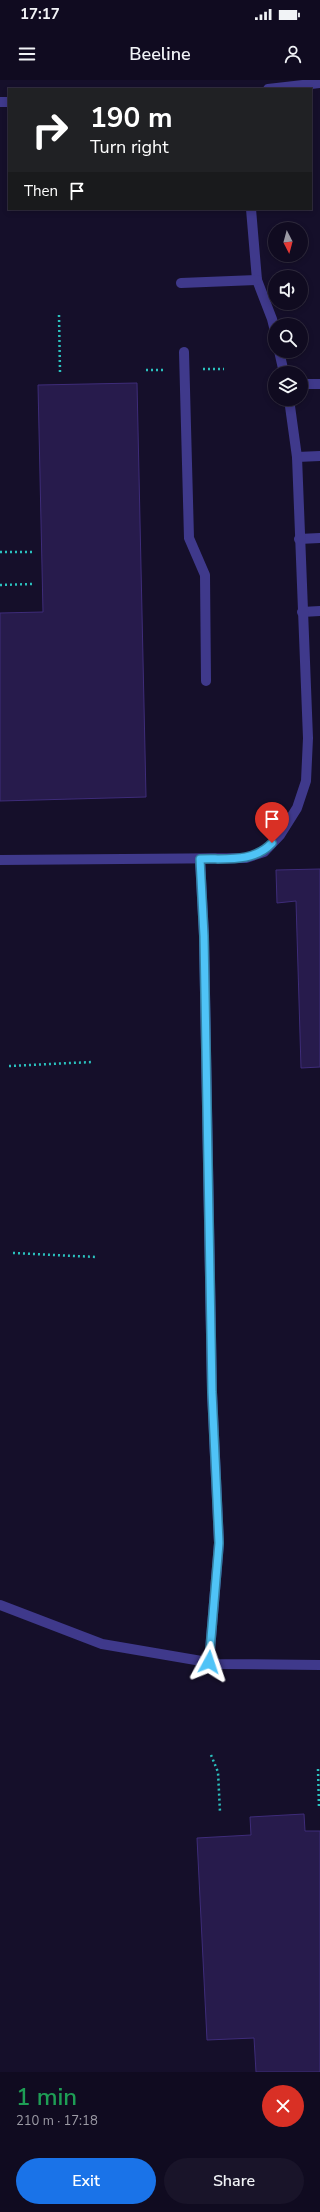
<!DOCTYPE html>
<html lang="en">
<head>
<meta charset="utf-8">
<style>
	:root { --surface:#100b20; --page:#191429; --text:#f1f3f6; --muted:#9c9ba5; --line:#302b3e; --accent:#1a73e8 }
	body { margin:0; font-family:"Nunito Sans",sans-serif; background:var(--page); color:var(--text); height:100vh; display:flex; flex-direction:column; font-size:15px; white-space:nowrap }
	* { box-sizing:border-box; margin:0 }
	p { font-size:13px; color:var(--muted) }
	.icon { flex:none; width:22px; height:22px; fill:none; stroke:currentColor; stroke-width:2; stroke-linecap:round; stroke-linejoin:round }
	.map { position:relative; height:1992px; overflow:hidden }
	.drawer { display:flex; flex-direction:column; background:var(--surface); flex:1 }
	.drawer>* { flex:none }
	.guide { position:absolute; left:8px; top:8px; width:304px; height:122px; border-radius:0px; box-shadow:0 2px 6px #0003,0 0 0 1px var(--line); background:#202124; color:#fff; overflow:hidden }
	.needle { width:26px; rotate:174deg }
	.controls { position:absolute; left:268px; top:142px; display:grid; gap:8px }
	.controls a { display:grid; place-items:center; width:40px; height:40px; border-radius:50%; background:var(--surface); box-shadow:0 2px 6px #0003,0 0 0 1px var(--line); font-size:20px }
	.pin { position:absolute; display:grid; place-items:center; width:34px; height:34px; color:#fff; margin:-41px -17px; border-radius:50% 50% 50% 0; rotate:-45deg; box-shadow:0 0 4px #0007 }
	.pin .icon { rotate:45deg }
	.me { position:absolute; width:44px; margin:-22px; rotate:5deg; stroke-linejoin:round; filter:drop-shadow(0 0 3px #0008) }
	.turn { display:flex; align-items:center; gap:14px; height:84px; padding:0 16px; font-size:18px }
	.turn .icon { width:52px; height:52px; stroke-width:2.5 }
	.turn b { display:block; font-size:28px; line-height:34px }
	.then { display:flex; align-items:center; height:38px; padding:0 16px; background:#0003; gap:8px; font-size:15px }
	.round { display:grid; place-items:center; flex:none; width:42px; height:42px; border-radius:21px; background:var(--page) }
	.summary { display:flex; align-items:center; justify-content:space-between; height:68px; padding:0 16px }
	h1 { font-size:24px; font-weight:600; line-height:30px; color:#1e9e55 }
	.button { display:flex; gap:8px; margin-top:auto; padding:8px 16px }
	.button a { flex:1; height:46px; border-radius:24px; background:var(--accent); color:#fff; font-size:16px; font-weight:600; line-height:46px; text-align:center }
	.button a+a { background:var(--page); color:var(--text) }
	.status { display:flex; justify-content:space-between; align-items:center; height:28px; padding:0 20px; background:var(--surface); direction:ltr }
	.status svg { height:11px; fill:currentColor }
	header { display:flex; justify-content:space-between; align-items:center; height:52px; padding:0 16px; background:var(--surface); font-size:18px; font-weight:600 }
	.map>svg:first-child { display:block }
	.building { fill:#271b4c; stroke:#3e2c79 }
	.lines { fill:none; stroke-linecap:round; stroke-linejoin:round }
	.path { stroke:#2bc1be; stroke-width:2.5; stroke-dasharray:2 3; stroke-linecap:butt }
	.service { stroke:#3f398b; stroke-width:10 }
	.minor { stroke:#3f398b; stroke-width:10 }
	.route-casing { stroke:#337fa1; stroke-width:10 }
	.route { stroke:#4fc3f7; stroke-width:7 }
</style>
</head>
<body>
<div class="status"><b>17:17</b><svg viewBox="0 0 49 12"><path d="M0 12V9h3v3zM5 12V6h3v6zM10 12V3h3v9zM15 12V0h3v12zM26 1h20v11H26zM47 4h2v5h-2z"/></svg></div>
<header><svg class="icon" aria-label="menu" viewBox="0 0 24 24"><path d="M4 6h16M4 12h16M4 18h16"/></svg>Beeline<svg class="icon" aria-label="person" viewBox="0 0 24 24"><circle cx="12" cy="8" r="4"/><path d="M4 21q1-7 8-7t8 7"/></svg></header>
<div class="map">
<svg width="320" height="1992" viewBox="0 0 320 1992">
	<rect width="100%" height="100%" fill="#150f2a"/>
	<!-- building -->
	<g class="building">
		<polygon points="137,303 146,717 0,721 0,533 43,532 38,305"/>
		<polygon points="320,789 320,987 301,988 296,821 277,823 276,790"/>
		<polygon points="304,1734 305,1751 320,1751 320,1992 256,1992 254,1958 207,1960 197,1758 251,1755 250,1737"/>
	</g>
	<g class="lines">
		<!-- path -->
		<g class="path">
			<polyline points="59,235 60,292"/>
			<polyline points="203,289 224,289"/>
			<polyline points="146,290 166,290"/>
			<polyline points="0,472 32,472"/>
			<polyline points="0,505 32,504"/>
			<polyline points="9,986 92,982"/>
			<polyline points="13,1173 96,1177"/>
			<polyline points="211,1675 218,1692 220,1732"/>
			<polyline points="318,1689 319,1729"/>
		</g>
		<!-- service -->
		<g class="service">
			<polyline points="251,129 257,200 272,239 275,251"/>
			<polyline points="181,203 257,200"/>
			<polyline points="279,271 284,293"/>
			<polyline points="184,272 189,458 205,495 206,601"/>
			<polyline points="301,304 320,304"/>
			<polyline points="297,377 320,376"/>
			<polyline points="299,459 320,458"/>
			<polyline points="302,532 320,531"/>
			<polyline points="200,779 204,856 212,1312 219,1463 209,1582"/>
			<polyline points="0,780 246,778 264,772 280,755 297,728 306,701 308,658 297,377 289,319"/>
		</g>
		<!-- minor -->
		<g class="minor">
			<polyline points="268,9 320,3"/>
			<polyline points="0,22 9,22"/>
			<polyline points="0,1525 102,1564 219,1584 320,1585"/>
		</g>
	</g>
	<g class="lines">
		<defs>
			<path id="route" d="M209,1582L219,1463L212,1312L204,856L200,779C226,778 253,783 272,763"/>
		</defs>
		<!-- route casing -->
		<use href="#route" class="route-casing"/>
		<!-- route -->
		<use href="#route" class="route"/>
	</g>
</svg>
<div class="controls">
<a><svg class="needle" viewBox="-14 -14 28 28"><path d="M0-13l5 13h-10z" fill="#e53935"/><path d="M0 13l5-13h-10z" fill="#9c9ba5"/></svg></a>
<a><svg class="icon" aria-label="sound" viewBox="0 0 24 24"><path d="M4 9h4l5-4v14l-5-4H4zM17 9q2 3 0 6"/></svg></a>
<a><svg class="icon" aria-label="search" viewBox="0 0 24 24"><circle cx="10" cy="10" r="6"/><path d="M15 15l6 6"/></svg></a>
<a><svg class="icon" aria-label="layers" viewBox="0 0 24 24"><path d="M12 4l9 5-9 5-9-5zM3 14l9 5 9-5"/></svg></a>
</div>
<div class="pin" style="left:272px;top:763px;background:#d93025"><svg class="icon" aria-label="arrive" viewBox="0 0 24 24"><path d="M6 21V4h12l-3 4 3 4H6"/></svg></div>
<svg class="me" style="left:209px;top:1582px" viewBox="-20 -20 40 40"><path d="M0-17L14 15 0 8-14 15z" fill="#4fc3f7" stroke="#fff" stroke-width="4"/></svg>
<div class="guide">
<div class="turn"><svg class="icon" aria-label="right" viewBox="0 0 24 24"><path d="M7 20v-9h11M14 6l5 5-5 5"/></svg><div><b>190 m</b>Turn right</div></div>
<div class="then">Then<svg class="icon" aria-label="arrive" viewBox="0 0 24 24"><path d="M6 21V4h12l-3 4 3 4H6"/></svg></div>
</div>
</div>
<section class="drawer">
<div class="summary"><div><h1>1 min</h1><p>210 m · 17:18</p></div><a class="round" style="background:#d93025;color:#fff"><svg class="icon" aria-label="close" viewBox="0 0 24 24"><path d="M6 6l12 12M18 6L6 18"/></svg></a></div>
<div class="button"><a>Exit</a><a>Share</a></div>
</section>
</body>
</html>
